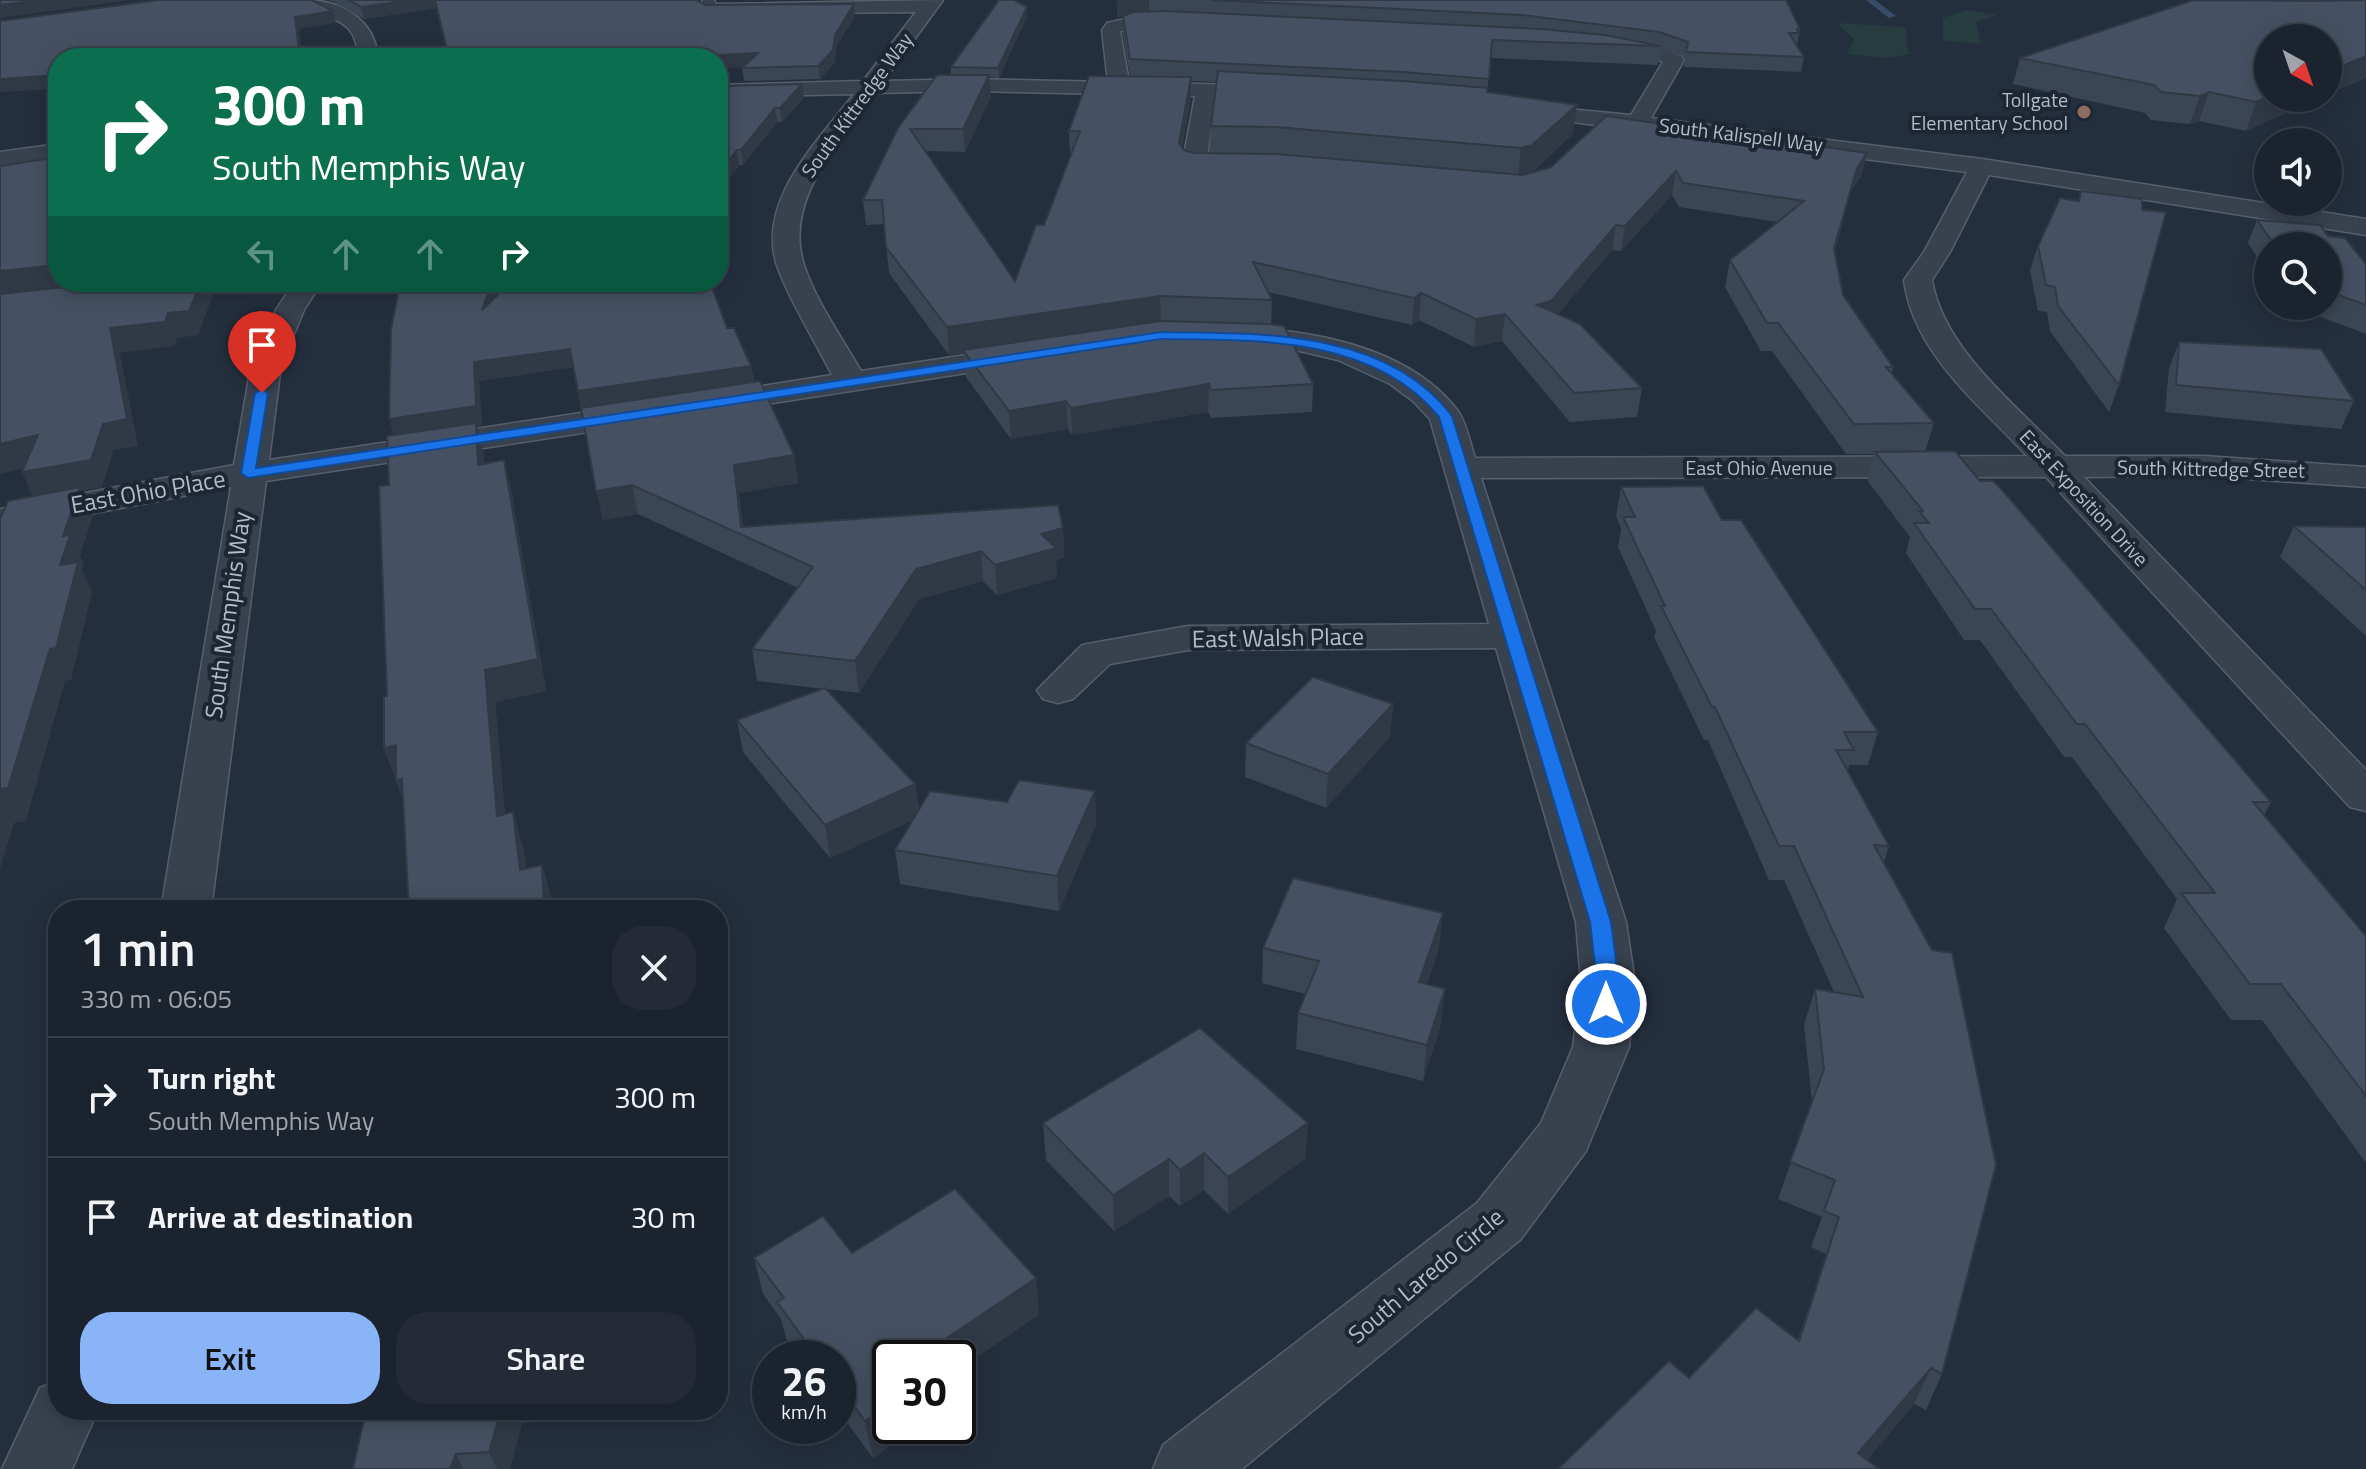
<!DOCTYPE html>
<html lang="en">
<head>
<meta charset="utf-8">
<style>
	:root { --surface:#1b232e; --page:#242b36; --text:#f1f3f6; --muted:#a0a4aa; --line:#39404a; --accent:#8ab4f8 }
	body { margin:0; font-family:"Titillium Web",sans-serif; background:var(--page); color:var(--text); height:100vh; display:flex; flex-direction:column; font-size:30px; white-space:nowrap }
	* { box-sizing:border-box; margin:0 }
	p { font-size:26px; color:var(--muted) }
	.icon { flex:none; width:44px; height:44px; fill:none; stroke:currentColor; stroke-width:2; stroke-linecap:round; stroke-linejoin:round }
	.map { position:relative; flex:1; overflow:hidden }
	.side { position:absolute; left:48px; top:900px; width:680px; height:520px; display:flex; flex-direction:column; background:var(--surface); border-radius:32px; box-shadow:0 4px 20px #0003,0 0 0 2px var(--line) }
	.side>* { flex:none }
	.banner { position:absolute; left:48px; top:48px; width:680px; height:244px; border-radius:32px; box-shadow:0 4px 20px #0003,0 0 0 2px var(--line); background:#0b6e4f; color:#fff; overflow:hidden }
	.needle { width:52px; rotate:140deg }
	.fabs { position:absolute; left:2254px; top:24px; display:grid; gap:16px }
	.fabs a { display:grid; place-items:center; width:88px; height:88px; border-radius:50%; background:var(--surface); box-shadow:0 4px 20px #0003,0 0 0 2px var(--line); font-size:40px }
	.speed { position:absolute; left:752px; top:1340px; display:flex; gap:16px; font-size:40px; font-weight:700; text-align:center }
	.speed>* { display:grid; place-content:center; width:104px; height:104px; border-radius:50%; background:var(--surface); box-shadow:0 4px 20px #0003,0 0 0 2px var(--line); line-height:1 }
	.speed small { font-size:20px; font-weight:400 }
	.speed .limit { border:4px solid #111; border-radius:12px; background:#fff; color:#111 }
	.pin { position:absolute; display:grid; place-items:center; width:68px; height:68px; color:#fff; margin:-82px -34px; border-radius:50% 50% 50% 0; rotate:-45deg; box-shadow:0 0 8px #0007 }
	.pin .icon { rotate:45deg }
	.me { position:absolute; width:88px; margin:-44px; rotate:0deg; stroke-linejoin:round; filter:drop-shadow(0 0 6px #0008) }
	.turn { display:flex; align-items:center; gap:28px; height:168px; padding:0 32px; font-size:36px }
	.turn .icon { width:104px; height:104px; stroke-width:2.5 }
	.turn b { display:block; font-size:56px; line-height:68px }
	.lanes { display:flex; align-items:center; height:76px; padding:0 32px; background:#0003; justify-content:center; gap:40px; direction:ltr }
	.lanes .off { opacity:.35 }
	.round { display:grid; place-items:center; flex:none; width:84px; height:84px; border-radius:32px; background:var(--page) }
	.overview { display:flex; align-items:center; justify-content:space-between; height:136px; padding:0 32px }
	h1 { font-size:48px; font-weight:600; line-height:60px }
	.primary-button { display:flex; gap:16px; margin-top:auto; padding:16px 32px }
	.primary-button a { flex:1; height:92px; border-radius:32px; background:var(--accent); color:#111; font-size:32px; font-weight:600; line-height:92px; text-align:center }
	.primary-button a+a { background:var(--page); color:var(--text) }
	ul { padding:0; list-style:none }
	li { display:flex; align-items:center; gap:24px; height:120px; padding:0 32px; border-top:2px solid var(--line) }
	li div { flex:1 }
	li b { display:block; font-size:30px }
	li em { font-style:normal }
	.map>svg:first-child { display:block }
	.green { fill:#263c3f }
	.lines { fill:none; stroke-linecap:round; stroke-linejoin:round }
	.stream { fill:#394c67; fill-rule:evenodd }
	.minor-casing { stroke:#565f6c; stroke-width:3 }
	.minor { fill:#38414e; fill-rule:evenodd }
	.wall { fill:#3b4654; fill-rule:evenodd }
	.shaded-wall { fill:#303945 }
	.building { fill:#455162; stroke:#303945; stroke-width:2 }
	.route { fill:#1a73e8; stroke:#114b97; stroke-width:2 }
	.education-dot { fill:#8d6e63; stroke:#1d2633; stroke-width:3 }
	.labels { text-anchor:middle; stroke-width:8; stroke-linejoin:round; paint-order:stroke }
	.far-poi-label { font-size:20px; fill:#b4bcc9; stroke:#1d2633; text-anchor:end }
	.far-street-label { font-size:20px; fill:#b4bcc9; stroke:#1d2633 }
	.street-label { font-size:24px; fill:#b4bcc9; stroke:#1d2633 }
</style>
</head>
<body>
<div class="map">
<svg width="2366" height="1469" viewBox="0 0 2366 1469">
	<rect width="100%" height="100%" fill="#242f3e"/>
	<!-- green -->
	<g class="green">
		<polygon points="1967,10 1997,15 1976,22 1981,44 1943,41 1943,18"/>
		<polygon points="1837,23 1906,27 1907,47 1910,54 1887,58 1846,54 1855,40"/>
	</g>
	<g class="lines">
		<!-- stream -->
		<polygon class="stream" points="1866,0 1875,0 1896,16 1889,18"/>
		<defs>
			<g id="minor">
				<path d="M305,0C341,0 375,19 378,58H358C357,15 328,24 305,0Z"/>
				<path d="M703,0H714L716,4L943,0L884,81L974,79L1108,82L1102,30L1107,23C1126,18 1178,9 1193,22L1190,26L1120,31L1129,82L1275,86L1285,92L1275,98L1215,97L1207,159L1248,162L1252,167L1248,172C1230,176 1204,175 1186,171L1182,166L1195,96L974,91L875,93C840,143 781,201 805,268C817,303 842,338 861,371L1024,346L1035,349L1039,355L1035,361L1024,364L709,413L698,410L693,403L698,396L832,375C815,341 793,307 779,271C752,205 817,142 854,94L718,97V85L863,81L916,12L707,14L698,9Z"/>
				<path d="M1600,39L1652,44L1681,56L1684,60L1651,118L1982,159L2366,219V235L1989,175L1950,252L1932,280C1943,349 2018,407 2065,456H2204L2366,467V487L2204,476L2084,477L2366,770V811L2350,807L2046,477L1481,478L1626,922L1635,983L1629,1047L1586,1151L1521,1239L1242,1469H1153L1163,1445L1477,1203L1541,1123L1573,1047L1581,983L1576,922L1496,648L1188,650L1110,664L1073,699L1058,703L1043,699L1037,690L1082,645L1188,626L1489,624L1430,419L1413,401L1390,384L1338,360L1291,349L1222,341L1217,335L1222,329C1239,324 1259,328 1277,330C1341,337 1417,357 1458,411C1467,424 1470,443 1475,458L2027,456C1980,405 1913,353 1904,280L1924,252L1967,172L1509,114L1505,110L1516,104L1631,115L1663,62L1648,55L1593,49L1591,45L1593,41Z"/>
				<polygon points="58,144 58,158 0,166 0,152"/>
				<polygon points="246,282 242,288 232,290 150,297 140,295 136,289 145,282"/>
				<polygon points="294,282 322,282 304,310 281,366 269,460 641,404 652,407 657,414 652,421 641,424 266,481 211,910 161,910 231,487 0,531 0,509 234,465 251,366 276,310"/>
				<polygon points="58,1381 58,1410 98,1410 72,1469 2,1469 40,1388"/>
			</g>
		</defs>
		<!-- minor casing -->
		<use href="#minor" class="minor-casing"/>
		<!-- minor -->
		<use href="#minor" class="minor"/>
	</g>
	<!-- wall -->
	<g class="wall">
		<polygon points="325,0 699,0 698,1 705,5 854,4 855,16 836,47 835,62 820,79 744,81 742,68 743,67 718,68 718,58 437,8 364,19 332,1"/>
		<path d="M1118,0H1786L1800,29L1797,45L1804,57L1801,72L1684,67L1685,57L1661,48L1658,65L1491,58L1487,92L1573,134L1531,173L1867,153L1861,176L1851,191L1835,250L1843,295L1893,367L1892,374L1934,423L1925,452L1980,481L2271,802L2264,815L2366,936V1163L2262,1020H2231L2164,928L2177,899L2072,757H2064L1980,640H1964L1906,553L1910,537L1867,480L1874,454H1846L1772,351H1761L1725,287L1730,260L1778,222L1679,207L1672,195L1621,251L1612,250L1558,314L1642,388L1637,417L1570,422L1502,341L1474,347L1419,320L1412,325L1268,292L1272,300L1271,324L1313,384L1312,412L1211,418L1208,412L1072,435L1068,429L1011,439L966,377L964,353L949,355L889,273L884,224L866,225L863,200L898,128L951,75V67L1027,16L999,78L989,77L991,96L965,152L926,151L1015,281L1044,225L1072,154L1070,153L1069,131L1130,77L1123,34V16L1117,17ZM1191,81L1217,82L1211,126L1210,153H1194L1184,150L1182,148L1191,98Z"/>
		<polygon points="2366,0 2366,78 2328,94 2268,98 2246,131 2199,121 2190,124 2151,120 2145,113 2013,84 2020,58 2315,1"/>
		<polygon points="802,84 804,98 782,122 777,122 743,165 739,165 719,193 718,93"/>
		<polygon points="2081,191 2119,385 2109,412 2050,331 2047,312 2038,311 2030,270 2038,246 2078,200"/>
		<polygon points="2257,220 2328,236 2366,264 2366,334 2291,306 2328,306 2328,246 2268,246 2268,274 2248,243"/>
		<polygon points="405,282 502,282 498,295 711,285 727,328 751,366 754,382 794,455 798,483 739,493 743,527 1063,528 1064,558 1056,560 1057,578 997,595 983,581 919,599 859,693 826,689 915,784 919,810 1007,802 1095,791 1096,825 1059,911 900,884 895,850 913,820 830,858 743,752 737,720 824,689 757,681 752,649 798,588 638,514 603,520 573,367 479,381 482,425 477,426 483,451 484,464 504,460 511,489 546,691 495,702 505,814 523,846 526,868 542,865 552,900 553,910 409,910 403,799 384,748 387,696 389,485"/>
		<polygon points="2179,342 2354,401 2341,429 2165,412 2169,368"/>
		<polygon points="1621,487 1722,520 1878,732 1868,765 1849,765 1848,771 1889,846 1884,862 1942,1374 1926,1410 1914,1404 1867,1460 1689,1378 1798,1340 1826,1254 1811,1247 1822,1217 1778,1199 1812,1102 1804,1025 1815,989 1834,992 1784,880 1769,880 1708,740 1704,740 1654,637 1656,631 1618,547 1621,529 1616,516"/>
		<polygon points="2294,526 2366,527 2366,636 2280,557"/>
		<polygon points="1393,704 1390,737 1326,808 1245,777 1246,743"/>
		<polygon points="1263,948 1439,948 1427,984 1441,1024 1423,1081 1296,1049 1298,1013 1306,994 1262,983"/>
		<polygon points="1043,1123 1308,1123 1305,1159 1228,1214 1204,1190 1180,1206 1169,1196 1114,1231 1046,1160"/>
		<polygon points="852,1253 1036,1278 1039,1315 958,1358 890,1426 918,1426 873,1458 838,1410 838,1358 800,1358 786,1338 781,1319 763,1294 754,1258"/>
		<polygon points="366,1410 534,1410 532,1422 522,1423 510,1469 353,1469"/>
	</g>
	<!-- shaded-wall -->
	<g class="shaded-wall">
		<polygon points="40,0 131,0 0,18 0,5"/>
		<polygon points="411,0 435,0 437,8 364,19 361,7"/>
		<polygon points="1138,0 1149,0 1149,12 1117,17 1117,3"/>
		<polygon points="854,4 855,16 836,47 835,62 820,79 818,66 835,35"/>
		<polygon points="1027,7 1027,16 999,78 998,68"/>
		<polygon points="333,11 336,23 299,29 303,58 300,58 295,17"/>
		<polygon points="758,53 760,66 718,68 718,58 663,58"/>
		<polygon points="2366,56 2366,78 2328,94 2328,72"/>
		<polygon points="58,75 58,89 0,92 0,79"/>
		<polygon points="989,75 991,96 965,152 963,129"/>
		<polygon points="1191,77 1191,98 1179,165 1179,143"/>
		<polygon points="802,84 804,98 782,122 780,108"/>
		<polygon points="2209,92 2199,121 2190,124 2200,96"/>
		<polygon points="2268,97 2268,98 2320,98 2246,131 2256,102"/>
		<polygon points="1577,105 1573,134 1528,175 1518,179 1521,148"/>
		<polygon points="775,108 777,122 743,165 741,150"/>
		<polygon points="737,150 739,165 718,195 718,175"/>
		<polygon points="1867,153 1861,176 1851,191 1828,273 1857,168"/>
		<polygon points="1676,171 1672,195 1621,251 1625,226"/>
		<polygon points="1616,225 1612,250 1547,328 1537,305"/>
		<polygon points="58,265 58,282 127,282 0,296 0,271"/>
		<polygon points="201,282 209,282 213,295 198,335 177,338 174,346 120,353 138,446 114,450 102,487 81,491 93,516 80,556 84,565 82,570 92,592 71,680 65,681 26,821 14,823 0,869 0,789 60,565 34,499 22,472 110,328 168,313"/>
		<polygon points="492,282 502,282 486,327 482,310"/>
		<polygon points="1421,293 1419,320 1412,325 1414,298"/>
		<polygon points="1160,296 1161,323 963,350 964,353 949,355 947,327"/>
		<polygon points="1505,314 1502,341 1474,347 1476,319"/>
		<polygon points="570,349 574,367 479,381 482,425 477,426 483,451 486,493 395,438 389,419 474,362"/>
		<polygon points="751,366 754,385 582,410 578,391"/>
		<polygon points="1209,384 1208,412 1072,435 1071,408"/>
		<polygon points="1066,401 1068,429 1011,439 1009,411"/>
		<polygon points="38,435 50,462 0,474 0,444"/>
		<polygon points="794,455 798,483 739,493 744,535 743,535 734,465"/>
		<polygon points="504,460 511,489 546,691 495,702 508,850 497,816 485,670"/>
		<polygon points="632,485 638,514 603,520 596,491"/>
		<polygon points="1063,528 1064,558 1056,560 1057,578 997,595 995,565 1041,534"/>
		<polygon points="981,551 983,581 919,599 859,693 855,661 916,569"/>
		<polygon points="1393,704 1390,737 1326,808 1328,774"/>
		<polygon points="396,745 408,814 384,748"/>
		<polygon points="915,784 919,817 830,858 825,825"/>
		<polygon points="1095,791 1096,825 1059,911 1057,876"/>
		<polygon points="513,812 523,846 531,904 520,870"/>
		<polygon points="542,865 552,900 553,910 544,910"/>
		<polygon points="1443,913 1439,948 1415,1017 1419,982"/>
		<polygon points="1445,989 1441,1024 1423,1081 1427,1045"/>
		<polygon points="1308,1123 1305,1159 1228,1214 1228,1177"/>
		<polygon points="1204,1153 1204,1190 1180,1206 1180,1170"/>
		<polygon points="1169,1159 1169,1196 1114,1231 1113,1195"/>
		<polygon points="1036,1278 1039,1315 958,1370 958,1358 943,1358 941,1342"/>
		<polygon points="1931,1368 1914,1404 1859,1469 1858,1453"/>
		<polygon points="958,1379 960,1396 958,1398"/>
		<polygon points="890,1404 890,1426 918,1426 873,1458 865,1421"/>
		<polygon points="501,1410 516,1410 522,1423 510,1469 497,1469 489,1452"/>
		<polygon points="527,1410 534,1410 532,1422"/>
		<polygon points="456,1454 463,1469 450,1469"/>
	</g>
	<!-- building -->
	<g class="building">
		<polygon points="0,0 40,0 0,5"/>
		<polygon points="159,0 312,0 333,11 295,17 300,58 58,58 58,75 0,79 0,21"/>
		<polygon points="348,0 411,0 361,7"/>
		<polygon points="435,0 696,0 705,5 854,4 835,35 833,50 818,66 742,68 758,53 663,58 449,58"/>
		<polygon points="999,0 1014,0 1027,7 998,68 951,67"/>
		<polygon points="1118,0 1138,0 1117,3"/>
		<polygon points="1212,0 1786,0 1800,29 1797,29 1799,33 1789,33 1804,57 1686,52 1688,42 1659,32 1522,15"/>
		<polygon points="2194,0 2315,1 2366,0 2366,56 2328,72 2328,38 2268,38 2268,97 2256,102 2209,92 2200,96 2161,92 2154,85 2020,58"/>
		<polygon points="1167,11 1541,29 1605,35 1661,46 1492,40 1489,79 1402,72 1130,59 1123,16 1133,12"/>
		<polygon points="1218,71 1402,81 1488,88 1487,92 1577,105 1532,145 1521,148 1276,127 1211,126"/>
		<polygon points="937,75 989,75 963,129 910,129 1015,281 1036,225 1044,225 1080,131 1069,131 1089,76 1191,77 1179,143 1184,150 1194,153 1276,154 1523,175 1551,167 1606,116 1867,153 1857,168 1834,248 1843,295 1893,367 1886,367 1934,423 1854,424 1778,323 1767,323 1730,260 1804,201 1683,183 1676,171 1625,226 1616,225 1551,301 1537,305 1580,324 1642,388 1574,393 1505,314 1476,319 1421,293 1414,298 1253,262 1272,300 1160,296 947,327 886,247 882,200 863,200 898,128"/>
		<polygon points="802,84 780,108 775,108 741,150 737,150 718,175 718,93 724,86"/>
		<polygon points="58,157 58,265 0,271 0,166"/>
		<polygon points="2081,191 2142,199 2142,210 2166,212 2119,385 2058,306 2055,287 2046,285 2038,246 2060,198 2079,201"/>
		<polygon points="2257,220 2320,225 2328,236 2345,238 2366,264 2366,305 2328,291 2328,246 2275,246"/>
		<polygon points="112,282 201,282 189,311 168,313 165,322 110,328 127,419 103,424 91,460 22,472 38,435 0,444 0,294"/>
		<polygon points="405,282 492,282 482,310 511,282 710,282 727,328 734,328 751,366 578,391 570,349 474,362 476,406 389,419 391,330 398,294"/>
		<polygon points="1161,321 1269,324 1284,326 1313,384 1211,390 1209,384 1071,408 1066,401 1009,411 963,350"/>
		<polygon points="2179,342 2321,349 2354,401 2176,385"/>
		<polygon points="760,381 794,455 734,465 741,527 1058,505 1063,528 1041,534 1056,548 995,565 981,551 916,569 855,661 752,649 813,567 632,485 596,491 581,408"/>
		<polygon points="476,423 478,465 504,460 538,659 485,670 497,816 513,812 520,870 542,865 544,910 409,910 402,779 396,780 396,745 384,748 384,696 387,696 379,486 389,485 387,436"/>
		<polygon points="1955,451 1980,481 1993,481 2002,490 2271,802 2253,802 2366,936 2366,1096 2281,984 2250,984 2181,893 2215,893 2085,724 2077,724 1991,609 1975,609 1914,523 1929,523 1919,511 1923,511 1875,452"/>
		<polygon points="1703,486 1722,520 1741,520 1878,732 1844,732 1854,750 1836,750 1889,846 1874,845 1932,950 1952,953 1996,1165 1942,1374 1931,1368 1858,1453 1879,1469 1558,1469 1669,1361 1689,1378 1756,1308 1799,1341 1839,1217 1824,1211 1835,1180 1790,1162 1824,1069 1815,989 1863,997 1794,846 1779,846 1715,707 1712,707 1661,606 1665,606 1623,517 1635,517 1621,487"/>
		<polygon points="80,487 63,536 70,535 60,565 78,562 56,648 50,649 8,788 0,789 0,519 8,501"/>
		<polygon points="2294,526 2366,527 2366,590"/>
		<polygon points="1313,677 1393,704 1328,774 1246,743"/>
		<polygon points="825,688 915,784 825,825 737,720"/>
		<polygon points="1019,780 1095,791 1057,876 895,850 930,791 1007,802"/>
		<polygon points="1293,878 1443,913 1419,982 1445,989 1427,1045 1298,1013 1319,961 1263,948"/>
		<polygon points="1200,1028 1308,1123 1228,1177 1204,1153 1180,1170 1169,1159 1113,1195 1043,1123"/>
		<polygon points="955,1189 1036,1278 941,1342 954,1358 890,1358 890,1404 865,1421 838,1384 838,1358 818,1358 777,1302 784,1298 754,1258 823,1216 852,1253"/>
		<polygon points="366,1410 501,1410 489,1452 456,1454 450,1469 353,1469"/>
	</g>
	<!-- route -->
	<path class="route" d="M1161,332C1258,333 1387,329 1452,416L1611,922L1619,983L1614,1010H1598L1595,1004L1597,983L1590,922L1439,417C1374,336 1255,340 1161,339L248,478L241,473L255,393L262,389L268,393L256,468Z"/>
	<!-- markers -->
	<circle class="education-dot" cx="2084" cy="112" r="8"/>
	<g class="labels">
		<!-- far-poi labels -->
		<g class="far-poi-label">
			<text x="2068" y="107">Tollgate<tspan x="2068" dy="23">Elementary School</tspan></text>
		</g>
		<!-- far-street labels -->
		<g class="far-street-label">
			<text transform="translate(857 105) rotate(-54)" y="7">South Kittredge Way</text>
			<text transform="translate(1741 135) rotate(7)" y="7">South Kalispell Way</text>
			<text x="1759" y="475">East Ohio Avenue</text>
			<text transform="translate(2211 469) rotate(1)" y="7">South Kittredge Street</text>
			<text transform="translate(2084 498) rotate(47)" y="7">East Exposition Drive</text>
		</g>
		<!-- street labels -->
		<g class="street-label">
			<text transform="translate(148 492) rotate(-10)" y="8">East Ohio Place</text>
			<text transform="translate(228 615) rotate(-82)" y="8">South Memphis Way</text>
			<text transform="translate(1278 638) rotate(-1)" y="8">East Walsh Place</text>
			<text transform="translate(1426 1276) rotate(-40)" y="8">South Laredo Circle</text>
		</g>
	</g>
</svg>
<div class="fabs">
<a><svg class="needle" viewBox="-14 -14 28 28"><path d="M0-13l5 13h-10z" fill="#e53935"/><path d="M0 13l5-13h-10z" fill="#a0a4aa"/></svg></a>
<a><svg class="icon" aria-label="sound" viewBox="0 0 24 24"><path d="M4 9h4l5-4v14l-5-4H4zM17 9q2 3 0 6"/></svg></a>
<a><svg class="icon" aria-label="search" viewBox="0 0 24 24"><circle cx="10" cy="10" r="6"/><path d="M15 15l6 6"/></svg></a>
</div>
<div class="speed"><div>26<small>km/h</small></div><div class="limit">30</div></div>
<div class="pin" style="left:262px;top:393px;background:#d93025"><svg class="icon" aria-label="arrive" viewBox="0 0 24 24"><path d="M6 21V4h12l-3 4 3 4H6"/></svg></div>
<svg class="me" style="left:1606px;top:1004px" viewBox="-20 -20 40 40"><circle r="17" fill="#1a73e8" stroke="#fff" stroke-width="3"/><path d="M0-11L8 9 0 5-8 9z" fill="#fff"/></svg>
<div class="banner">
<div class="turn"><svg class="icon" aria-label="right" viewBox="0 0 24 24"><path d="M7 20v-9h11M14 6l5 5-5 5"/></svg><div><b>300 m</b>South Memphis Way</div></div>
<div class="lanes"><svg class="icon off" aria-label="left" viewBox="0 0 24 24"><path d="M17 20v-9H6M10 6l-5 5 5 5"/></svg><svg class="icon off" aria-label="ahead" viewBox="0 0 24 24"><path d="M12 20V5M6 11l6-6 6 6"/></svg><svg class="icon off" aria-label="ahead" viewBox="0 0 24 24"><path d="M12 20V5M6 11l6-6 6 6"/></svg><svg class="icon" aria-label="right" viewBox="0 0 24 24"><path d="M7 20v-9h11M14 6l5 5-5 5"/></svg></div>
</div>
<section class="side">
<div class="overview"><div><h1>1 min</h1><p>330 m · 06:05</p></div><a class="round"><svg class="icon" aria-label="close" viewBox="0 0 24 24"><path d="M6 6l12 12M18 6L6 18"/></svg></a></div>
<ul>
<li><svg class="icon" aria-label="right" viewBox="0 0 24 24"><path d="M7 20v-9h11M14 6l5 5-5 5"/></svg><div><b>Turn right</b><p>South Memphis Way</p></div><em>300 m</em></li>
<li><svg class="icon" aria-label="arrive" viewBox="0 0 24 24"><path d="M6 21V4h12l-3 4 3 4H6"/></svg><div><b>Arrive at destination</b></div><em>30 m</em></li>
</ul>
<div class="primary-button"><a>Exit</a><a>Share</a></div>
</section>
</div>
</body>
</html>
